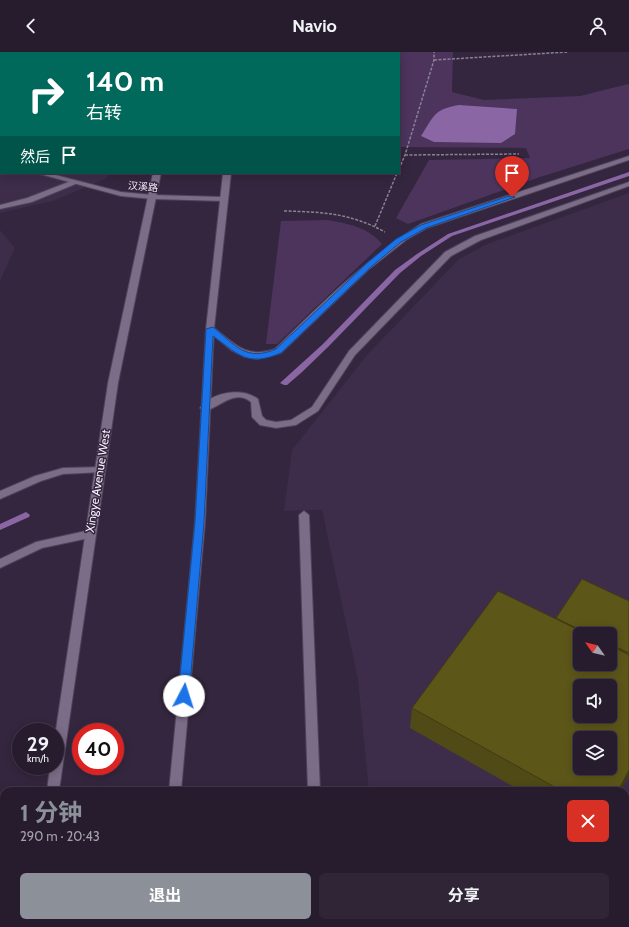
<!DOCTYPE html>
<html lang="zh">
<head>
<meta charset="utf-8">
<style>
	:root { --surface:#271c2e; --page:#2f2536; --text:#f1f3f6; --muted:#a4a1aa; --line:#433a4a; --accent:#8c9099 }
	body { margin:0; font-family:Cabin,"Noto Sans SC",sans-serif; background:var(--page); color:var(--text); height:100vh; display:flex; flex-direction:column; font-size:15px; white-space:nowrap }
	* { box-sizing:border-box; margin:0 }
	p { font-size:13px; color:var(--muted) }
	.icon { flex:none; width:22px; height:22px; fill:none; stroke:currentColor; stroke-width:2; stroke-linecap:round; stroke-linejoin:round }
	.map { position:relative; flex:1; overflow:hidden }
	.sheet { position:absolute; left:0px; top:735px; width:629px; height:140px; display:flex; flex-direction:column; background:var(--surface); border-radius:12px 12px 0 0; box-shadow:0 2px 10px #0003,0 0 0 1px var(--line) }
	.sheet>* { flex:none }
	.banner { position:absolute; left:0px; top:0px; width:400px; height:122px; box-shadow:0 2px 10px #0003,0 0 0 1px var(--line); background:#00695c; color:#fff; overflow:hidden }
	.needle { width:26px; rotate:304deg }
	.fabs { position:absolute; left:573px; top:575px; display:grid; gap:8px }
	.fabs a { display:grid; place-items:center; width:44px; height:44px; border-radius:6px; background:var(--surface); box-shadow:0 2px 10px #0003,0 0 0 1px var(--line); font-size:20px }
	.speed { position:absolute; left:12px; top:671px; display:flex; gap:8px; font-size:20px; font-weight:700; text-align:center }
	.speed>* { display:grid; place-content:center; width:52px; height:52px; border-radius:50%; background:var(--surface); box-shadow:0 2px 10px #0003,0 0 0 1px var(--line); line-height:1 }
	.speed small { font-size:10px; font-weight:400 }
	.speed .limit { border:6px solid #d22; background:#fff; color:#111 }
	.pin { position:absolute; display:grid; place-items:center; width:34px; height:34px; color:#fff; margin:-41px -17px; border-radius:50% 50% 50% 0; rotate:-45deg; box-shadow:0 0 4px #0007 }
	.pin .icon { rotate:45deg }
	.me { position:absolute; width:44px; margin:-22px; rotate:5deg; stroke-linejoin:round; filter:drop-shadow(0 0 3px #0008) }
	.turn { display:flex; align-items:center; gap:14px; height:84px; padding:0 20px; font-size:18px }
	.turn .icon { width:52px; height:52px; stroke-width:2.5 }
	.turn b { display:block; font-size:28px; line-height:34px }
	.then { display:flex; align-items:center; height:38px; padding:0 20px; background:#0003; gap:8px; font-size:15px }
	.round { display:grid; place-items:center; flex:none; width:42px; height:42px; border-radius:6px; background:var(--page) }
	.headline { display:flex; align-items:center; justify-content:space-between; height:68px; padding:0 20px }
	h1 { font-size:24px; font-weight:700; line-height:30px; color:var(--accent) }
	.cta { display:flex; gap:8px; margin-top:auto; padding:8px 20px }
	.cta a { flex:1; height:46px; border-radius:6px; background:var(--accent); color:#fff; font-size:16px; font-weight:700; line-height:46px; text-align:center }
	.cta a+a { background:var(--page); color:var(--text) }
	header { display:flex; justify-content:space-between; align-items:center; height:52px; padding:0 20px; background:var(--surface); font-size:18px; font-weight:700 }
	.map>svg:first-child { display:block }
	.built { fill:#3d2c4a; fill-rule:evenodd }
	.green { fill:#4c345d }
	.water { fill:#8a66a4 }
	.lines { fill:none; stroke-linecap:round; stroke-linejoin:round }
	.stream { fill:#8a66a4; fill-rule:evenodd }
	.service-casing { stroke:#4f4259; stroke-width:2 }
	.minor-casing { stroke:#4f4259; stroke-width:2 }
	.tertiary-casing { stroke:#4f4259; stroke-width:2 }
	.path { stroke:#8b8194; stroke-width:1.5; stroke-dasharray:3 1.5; stroke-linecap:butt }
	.service { fill:#7b6c87; fill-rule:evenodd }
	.minor { fill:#7b6c87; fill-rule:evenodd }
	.tertiary { fill:#7b6c87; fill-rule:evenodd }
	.wall { fill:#504a16; fill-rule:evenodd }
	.shaded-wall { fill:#413c12 }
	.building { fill:#5d5619; stroke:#413c12; fill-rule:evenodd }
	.route { fill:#1a73e8; stroke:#114b97 }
	.labels { text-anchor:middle; stroke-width:3; stroke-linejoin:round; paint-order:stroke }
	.far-street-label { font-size:10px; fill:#f8f1fe; stroke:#34263e }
	.street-label { font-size:12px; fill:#f8f1fe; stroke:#34263e }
</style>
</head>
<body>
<header><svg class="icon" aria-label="back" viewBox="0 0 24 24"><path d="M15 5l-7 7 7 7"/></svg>Navio<svg class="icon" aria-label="person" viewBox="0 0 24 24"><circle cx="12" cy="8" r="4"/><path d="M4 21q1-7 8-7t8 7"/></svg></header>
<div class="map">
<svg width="629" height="875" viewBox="0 0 629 875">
	<rect width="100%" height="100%" fill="#34263e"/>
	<!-- built -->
	<g class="built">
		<polygon points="0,0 86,1 1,1 1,121 109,121 107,126 53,149 0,161"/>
		<path d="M629,141V875H381V871H625V739H369L358,628L322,458L284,459L292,398L367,303L459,207L487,192ZM580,582H610V612H580ZM580,634H610V664H580ZM580,686H610V716H580Z"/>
		<polygon points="0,178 15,196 0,229"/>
	</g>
	<!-- green -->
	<g class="green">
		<polygon points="397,0 453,0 452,40 484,48 580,44 628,32 629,33 629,97 540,125 408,172 396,166 429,108 530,106 526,96 399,95 399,1"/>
		<path d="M328,168C349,172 368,175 382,192L277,292H266L281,169Z"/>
	</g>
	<!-- water -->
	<path class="water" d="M459,53L517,57L515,82L501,91L434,90L421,84C434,64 434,57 459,53Z"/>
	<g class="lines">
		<!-- stream -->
		<g class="stream">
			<polygon points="629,120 629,124 452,184 421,204 400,221 328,295 301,321 287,333 284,333 280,331 323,292 395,218 417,202 448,182"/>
			<polygon points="26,460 30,463 29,465 0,478 0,472"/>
		</g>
		<defs>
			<g id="service">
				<path d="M629,104V108L427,176L406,188L368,218L281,301L257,307L245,305L231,298L206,277L210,274L213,275C235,292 246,307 275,297C321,252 366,207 421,172Z"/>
				<polygon points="71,129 78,131 32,150 0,157 0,153 27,146"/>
				<path d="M629,130V134L481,188L451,204L355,303L318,359L296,373L276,376L260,373L252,365L251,350C234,337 221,355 205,359L200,356C212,340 242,335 258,347L262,364L266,368L276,370L291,368L312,355L349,299L445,200L475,184Z"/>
				<polygon points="100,415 103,416 105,418 103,420 63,422 41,429 0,447 0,439 35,424 63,416"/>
				<polygon points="304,459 309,463 320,739 308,739 299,463"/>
				<polygon points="90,478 94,479 95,482 94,485 42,496 0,516 0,507 36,490"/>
				<rect x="311" y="871" width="14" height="4"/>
			</g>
			<g id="minor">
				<polygon points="112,0 121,0 122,1 113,1"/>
				<rect x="0" y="107" width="1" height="4"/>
				<polygon points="36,121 48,121 121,140 153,143 223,145 227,147 223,149 153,147 121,144"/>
			</g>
			<g id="tertiary">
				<rect x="189" y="0" width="6" height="1"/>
				<rect x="244" y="0" width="6" height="1"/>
				<polygon points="153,121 161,121 118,331 59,739 47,739 50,714 55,714 55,684 108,331"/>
				<polygon points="223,121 231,121 214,277 205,470 181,739 169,739 195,470 206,277"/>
				<rect x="25" y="871" width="14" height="4"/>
				<polygon points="156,871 170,871 169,875 155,875"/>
			</g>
		</defs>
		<!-- service casing -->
		<use href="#service" class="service-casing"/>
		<!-- minor casing -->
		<use href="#minor" class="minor-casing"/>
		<!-- tertiary casing -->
		<use href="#tertiary" class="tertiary-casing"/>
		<!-- path -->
		<g class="path">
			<polyline points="434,8 568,0"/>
			<polyline points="405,103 519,102"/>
			<polyline points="399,117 405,103 434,8 434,0"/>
			<path d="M284,159C323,160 350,161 385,180"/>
			<polyline points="375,174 397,121"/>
		</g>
		<!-- service -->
		<use href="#service" class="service"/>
		<!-- minor -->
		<use href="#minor" class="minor"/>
		<!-- tertiary -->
		<use href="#tertiary" class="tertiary"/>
	</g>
	<!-- wall -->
	<path class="wall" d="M629,549V723L620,739H521L410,676L412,656L556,567V566ZM580,582H610V612Z"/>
	<!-- shaded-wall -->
	<polygon class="shaded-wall" points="629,718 629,723 620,739 618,739"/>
	<!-- building -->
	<g class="building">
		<polygon points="582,527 629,549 629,601 610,592 610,582 589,582 556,566"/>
		<path d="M498,539L587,582H580V612H610V593L629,603V718L618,739H562L412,656ZM580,634H610V664H580ZM580,686H610V716H580Z"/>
	</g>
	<!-- route -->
	<path class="route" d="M509,144L515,145L426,176L401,190L372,214L281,301C248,315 239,303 213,284L204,470L189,644L187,647H180L178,644L195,470L206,277L213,275C235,293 246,310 276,297L367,211L396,187L421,173Z"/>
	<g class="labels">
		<!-- far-street labels -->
		<g class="far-street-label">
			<text transform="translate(143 134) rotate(5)" y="4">汉溪路</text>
		</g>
		<!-- street labels -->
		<g class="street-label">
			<text transform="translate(98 429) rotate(-81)" y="4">Xingye Avenue West</text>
		</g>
	</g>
</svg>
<div class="fabs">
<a><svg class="needle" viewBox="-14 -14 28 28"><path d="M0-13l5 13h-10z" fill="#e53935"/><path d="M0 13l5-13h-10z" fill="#a4a1aa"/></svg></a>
<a><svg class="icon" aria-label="sound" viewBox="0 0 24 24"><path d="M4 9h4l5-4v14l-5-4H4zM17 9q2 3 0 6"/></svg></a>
<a><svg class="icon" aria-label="layers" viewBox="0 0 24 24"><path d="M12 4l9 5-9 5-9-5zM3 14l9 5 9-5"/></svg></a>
</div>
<div class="speed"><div>29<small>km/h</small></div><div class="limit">40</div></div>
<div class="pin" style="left:512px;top:145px;background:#d93025"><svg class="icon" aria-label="arrive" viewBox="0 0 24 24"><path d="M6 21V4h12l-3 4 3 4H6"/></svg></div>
<svg class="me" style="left:184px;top:644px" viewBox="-20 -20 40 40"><circle r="19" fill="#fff"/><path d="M0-13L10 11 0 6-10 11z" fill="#1a73e8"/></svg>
<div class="banner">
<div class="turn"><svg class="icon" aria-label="right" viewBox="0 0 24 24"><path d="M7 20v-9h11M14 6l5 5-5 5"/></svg><div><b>140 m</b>右转</div></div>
<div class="then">然后<svg class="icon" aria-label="arrive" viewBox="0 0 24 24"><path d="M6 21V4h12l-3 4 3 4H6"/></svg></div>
</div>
<section class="sheet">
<div class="headline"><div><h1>1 分钟</h1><p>290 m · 20:43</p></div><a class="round" style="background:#d93025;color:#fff"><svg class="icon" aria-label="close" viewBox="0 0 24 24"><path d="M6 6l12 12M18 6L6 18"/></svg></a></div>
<div class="cta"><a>退出</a><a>分享</a></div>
</section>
</div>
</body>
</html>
